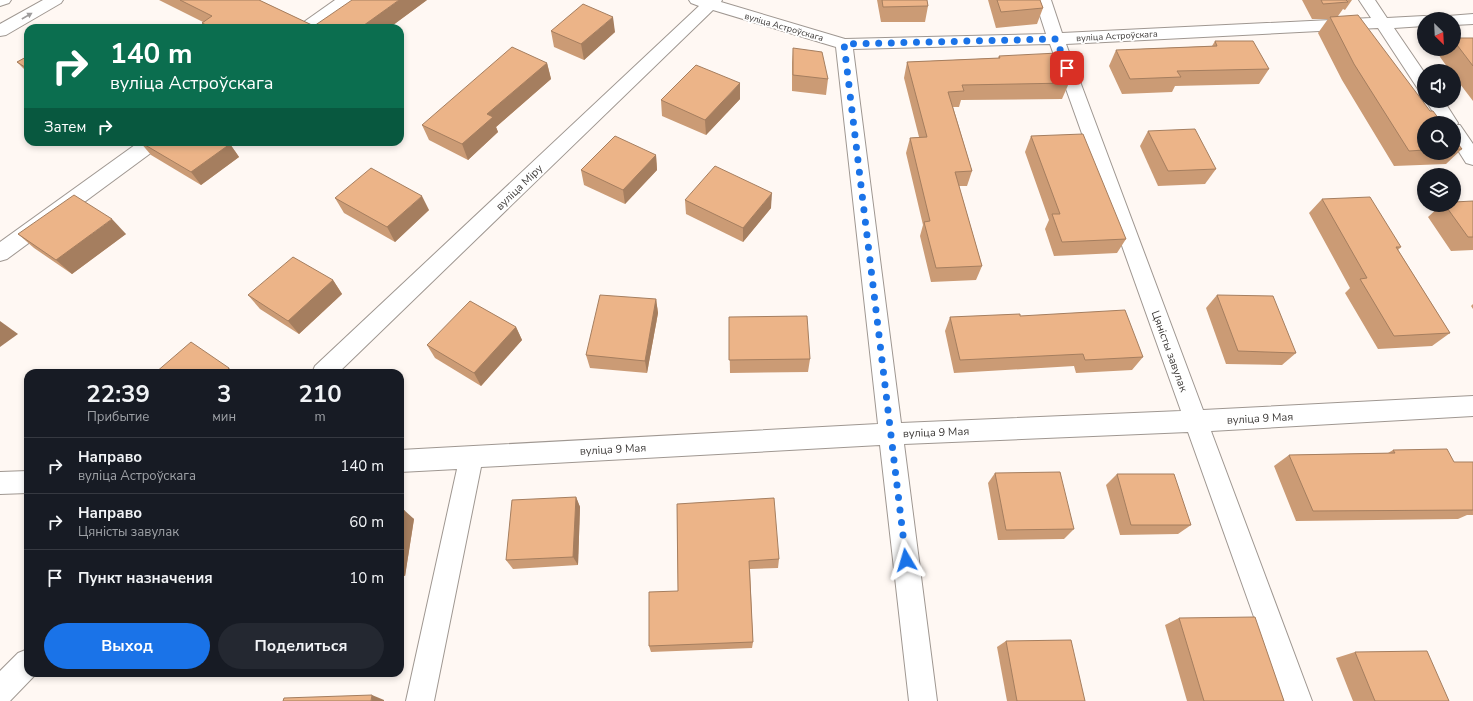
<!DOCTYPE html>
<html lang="ru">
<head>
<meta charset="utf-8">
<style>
	:root { --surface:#171b24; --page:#242831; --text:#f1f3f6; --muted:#9ea1a6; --line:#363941; --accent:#1a73e8 }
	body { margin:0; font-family:"Nunito Sans",sans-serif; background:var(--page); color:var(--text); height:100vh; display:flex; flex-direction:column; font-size:15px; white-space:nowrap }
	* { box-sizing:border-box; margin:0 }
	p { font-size:13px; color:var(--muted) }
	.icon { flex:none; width:22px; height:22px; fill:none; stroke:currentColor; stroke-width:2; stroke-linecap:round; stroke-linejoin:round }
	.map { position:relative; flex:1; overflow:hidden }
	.sheet { position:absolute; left:24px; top:369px; width:380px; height:308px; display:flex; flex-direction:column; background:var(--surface); border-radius:12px; box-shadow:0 2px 6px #0003 }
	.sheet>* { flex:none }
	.guide { position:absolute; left:24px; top:24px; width:380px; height:122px; border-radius:12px; box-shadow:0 2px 6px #0003; background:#0b6e4f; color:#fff; overflow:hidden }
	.needle { width:26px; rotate:156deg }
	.controls { position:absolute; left:1417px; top:12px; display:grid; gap:8px }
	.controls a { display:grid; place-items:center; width:44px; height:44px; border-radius:50%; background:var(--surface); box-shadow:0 2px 6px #0003; font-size:20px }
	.pin { position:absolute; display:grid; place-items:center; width:34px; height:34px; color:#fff; margin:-17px; border-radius:8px; box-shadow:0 2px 6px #0006 }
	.me { position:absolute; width:44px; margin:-22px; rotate:353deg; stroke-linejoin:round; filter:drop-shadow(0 0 3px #0008) }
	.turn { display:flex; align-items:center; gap:14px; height:84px; padding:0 20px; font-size:18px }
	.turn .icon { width:52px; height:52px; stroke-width:2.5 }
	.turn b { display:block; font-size:28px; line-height:34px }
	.then { display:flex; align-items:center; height:38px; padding:0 20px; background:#0003; gap:8px; font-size:15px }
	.eta { display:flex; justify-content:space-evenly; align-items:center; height:68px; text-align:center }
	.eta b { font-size:24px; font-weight:700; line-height:28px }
	.cta { display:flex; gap:8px; margin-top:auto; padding:8px 20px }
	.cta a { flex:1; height:46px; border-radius:24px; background:var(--accent); color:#fff; font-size:16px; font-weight:700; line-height:46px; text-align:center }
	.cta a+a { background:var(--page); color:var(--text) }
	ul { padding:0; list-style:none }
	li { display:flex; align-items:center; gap:12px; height:56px; padding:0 20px; border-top:1px solid var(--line) }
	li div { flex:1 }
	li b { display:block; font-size:15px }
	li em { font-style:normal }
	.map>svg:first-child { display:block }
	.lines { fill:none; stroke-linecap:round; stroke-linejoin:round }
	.minor-casing { stroke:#9f9791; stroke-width:2 }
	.major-casing { stroke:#9f9791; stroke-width:2 }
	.minor { fill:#fff; fill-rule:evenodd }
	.major { fill:#fff; fill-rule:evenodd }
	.wall { fill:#cb9b75 }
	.shaded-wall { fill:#a57e5f }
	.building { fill:#ecb488; stroke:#a57e5f }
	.oneway { fill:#9e9c9c }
	.route { stroke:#1a73e8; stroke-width:7; stroke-dasharray:0 12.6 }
	.labels { text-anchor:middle; stroke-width:3.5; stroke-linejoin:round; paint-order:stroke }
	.far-street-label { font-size:9px; fill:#3d3a38; stroke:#fff }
	.street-label { font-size:11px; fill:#3d3a38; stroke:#fff }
</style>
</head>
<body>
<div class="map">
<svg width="1473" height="701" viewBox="0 0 1473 701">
	<rect width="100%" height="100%" fill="#fff8f3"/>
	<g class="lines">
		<defs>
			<g id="minor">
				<polygon points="335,0 354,0 352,3 318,28 299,28 301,24"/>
				<path d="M689,0H722L721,2L845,39L1046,34L1035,0H1051L1062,33L1371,18L1359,0H1375L1387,18L1424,16L1430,17L1431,19H1424V26L1394,28L1424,72V91L1418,89L1378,28L1066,44L1203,410L1473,396V416L1211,431L1312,701H1284L1188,432L904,444L937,701H909L880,445L481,467L434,701H406L457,469L400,472V450L878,424L836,47L713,10L338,373H312L315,366L699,6L691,3ZM1050,44L1181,411L901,423L853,49Z"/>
				<polygon points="1473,14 1473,24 1454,25 1454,19 1446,19 1448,16"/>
				<polygon points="1426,101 1444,101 1458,123 1457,125 1460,125 1473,144 1473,165 1466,163 1454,144 1454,123 1440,123"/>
				<polygon points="139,142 161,142 159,147 7,259 0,261 0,242"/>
				<polygon points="28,471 28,493 0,494 0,472"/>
				<polygon points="28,649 28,673 37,673 10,701 0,701 0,671 18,653"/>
			</g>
			<g id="major">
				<polygon points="0,0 11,0 9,3 0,6"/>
				<polygon points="43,0 63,0 61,3 6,35 0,36 0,24"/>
			</g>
		</defs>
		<!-- minor casing -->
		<use href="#minor" class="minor-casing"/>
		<!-- major casing -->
		<use href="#major" class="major-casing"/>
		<!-- minor -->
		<use href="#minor" class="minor"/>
		<!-- major -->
		<use href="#major" class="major"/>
	</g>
	<!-- wall -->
	<g class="wall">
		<polygon points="159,0 259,0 314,26 427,0 389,28 205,28 202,23 203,22"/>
		<polygon points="877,0 927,0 928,6 925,22 881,22"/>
		<polygon points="988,0 1040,0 1043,8 1037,24 996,28"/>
		<polygon points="1302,0 1352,0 1345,10 1343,9 1338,16 1424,123 1424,153 1454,153 1454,139 1462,149 1446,164 1394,166 1342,80 1318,33 1328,19 1312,19"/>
		<polygon points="551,31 615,32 584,60 554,47"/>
		<polygon points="1454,38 1473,38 1473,101 1454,76 1454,71 1450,71 1438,54 1442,49 1454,49"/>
		<polygon points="1215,41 1269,69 1259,84 1175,86 1172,92 1122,94 1109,66 1116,50 1212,46"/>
		<polygon points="793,48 828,79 826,95 792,91 792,63"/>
		<polygon points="28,56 28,73 17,62"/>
		<polygon points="999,56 1069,83 1062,99 961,100 959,107 953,107 972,171 967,186 959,186 982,266 976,280 931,282 920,236 923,225 906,153 910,138 919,137 904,78 907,62 998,58"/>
		<polygon points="547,63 551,79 496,127 498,132 468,160 429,140 422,125"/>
		<polygon points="740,99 706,135 662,116 661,100"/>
		<polygon points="1148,131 1216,169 1205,184 1158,186 1140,146"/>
		<polygon points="1031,136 1126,239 1117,253 1054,256 1045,229 1049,220 1025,152"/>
		<polygon points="140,142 230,144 239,157 201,185 151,155"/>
		<polygon points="656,155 657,170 625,204 584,185 581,170"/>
		<polygon points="335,198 429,210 395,242 344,213"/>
		<polygon points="1322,199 1401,247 1398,250 1450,333 1432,346 1378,349 1345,293 1350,288 1309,213"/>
		<polygon points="685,200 771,208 743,242 686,214"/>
		<polygon points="1473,201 1473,250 1451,251 1428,217 1441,205 1454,205"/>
		<polygon points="18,234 126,234 72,274 34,248"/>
		<polygon points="333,280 342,294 299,334 260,309 248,295"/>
		<polygon points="1217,295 1296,353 1282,365 1226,364 1206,308"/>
		<polygon points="656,299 658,313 647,373 590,368 586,355"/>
		<polygon points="1473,304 1473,309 1471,306"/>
		<polygon points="1020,316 1143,357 1132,370 1076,373 1074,366 954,373 945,331 950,317"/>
		<polygon points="729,317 810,359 808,372 730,373"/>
		<polygon points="516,327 522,340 481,386 435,358 427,345"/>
		<polygon points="1393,450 1454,462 1473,462 1473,515 1467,515 1458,519 1296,521 1274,466 1289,455 1388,453"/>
		<polygon points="995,473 1074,529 1064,539 998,540 988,483"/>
		<polygon points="1117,474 1191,525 1178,534 1120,535 1106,485"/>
		<polygon points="576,497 580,507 578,565 513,569 506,560"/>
		<polygon points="677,504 779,559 778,568 750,569 753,642 752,648 651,652 649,646 678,591"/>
		<polygon points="400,510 414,519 405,576 400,576"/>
		<polygon points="1179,618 1284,701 1187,701 1165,625"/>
		<polygon points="1006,641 1085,701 1007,701 997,647"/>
		<polygon points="1355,652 1449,701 1353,701 1336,658"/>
	</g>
	<!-- shaded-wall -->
	<g class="shaded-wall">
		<polygon points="399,0 427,0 389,28 360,28"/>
		<polygon points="613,17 615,32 584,60 581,44"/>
		<polygon points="547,63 551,79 496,127 498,132 468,160 462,144 487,114"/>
		<polygon points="740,83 740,99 706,135 705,120"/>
		<polygon points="131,142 137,142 133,144"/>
		<polygon points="230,144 239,157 201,185 191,172"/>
		<polygon points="656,155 657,170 625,204 623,190"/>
		<polygon points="772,193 771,208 743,242 743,228"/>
		<polygon points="422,196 429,210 395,242 387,227"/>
		<polygon points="112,219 126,234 72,274 56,260"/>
		<polygon points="333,280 342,294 299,334 288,321"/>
		<polygon points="656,299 658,313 647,373 645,361"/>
		<polygon points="0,321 18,334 0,347"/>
		<polygon points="516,327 522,340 481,386 474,373"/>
		<polygon points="229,368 234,373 224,373"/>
		<polygon points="576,497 580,507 578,565 573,557"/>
		<polygon points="404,510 414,519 405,576 400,572 400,535"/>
		<polygon points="372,695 384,700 384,701 371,701"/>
	</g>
	<!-- building -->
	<g class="building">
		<polygon points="180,0 259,0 314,26 352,0 399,0 360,28 212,28 202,23 212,16"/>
		<polygon points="882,0 927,0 928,6 883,7"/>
		<polygon points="997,0 1040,0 1043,8 1001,12"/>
		<polygon points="1321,0 1346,0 1348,2 1323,4"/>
		<polygon points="583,4 613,17 581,44 551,31"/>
		<polygon points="1358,15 1430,111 1433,111 1442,123 1424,123 1424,150 1409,151 1354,64 1330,17"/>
		<polygon points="1454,38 1473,38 1473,66 1454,41"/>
		<polygon points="1215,41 1253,41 1269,69 1177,71 1181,77 1130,79 1116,50 1217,46"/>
		<polygon points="512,47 547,63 487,114 493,117 462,144 422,125"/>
		<polygon points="793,48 822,52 828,79 793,75"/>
		<polygon points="1058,53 1069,83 962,85 964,91 948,92 972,171 955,172 982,266 936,268 924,222 930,221 910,138 927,137 907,62 1000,58 999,56"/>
		<polygon points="28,56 28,69 17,62"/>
		<polygon points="696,65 740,83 705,120 661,100"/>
		<polygon points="1195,129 1216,169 1168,171 1148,131"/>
		<polygon points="1083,134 1126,239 1062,242 1052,214 1060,214 1031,136"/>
		<polygon points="615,136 656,155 623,190 581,170"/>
		<polygon points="1454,139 1462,149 1454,149"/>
		<polygon points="140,142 226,142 230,144 191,172"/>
		<polygon points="715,166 772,193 743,228 685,200"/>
		<polygon points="371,168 422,196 387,227 335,198"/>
		<polygon points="74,195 112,219 56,260 18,234"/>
		<polygon points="1370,197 1401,247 1396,247 1450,333 1394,336 1360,279 1367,278 1322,199"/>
		<polygon points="1473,201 1473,237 1468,237 1445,205 1454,205 1454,202"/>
		<polygon points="293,257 333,280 288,321 248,295"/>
		<polygon points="600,295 656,299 645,361 586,355"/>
		<polygon points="1217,295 1273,296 1296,353 1238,351"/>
		<polygon points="470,301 516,327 474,373 427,345"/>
		<polygon points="1125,310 1143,357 1085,360 1083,354 960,360 950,317 1020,314 1020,316"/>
		<polygon points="807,316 810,359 729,360 729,317"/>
		<polygon points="191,342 229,368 224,373 155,373"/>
		<polygon points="1447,449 1454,462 1473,462 1473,510 1313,511 1289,455 1395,453 1393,450"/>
		<polygon points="1060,472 1074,529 1006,530 995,473"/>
		<polygon points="1117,474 1174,474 1191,525 1131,525"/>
		<polygon points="576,497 573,557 506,560 512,500"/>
		<polygon points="774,498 779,559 749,561 753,642 649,646 649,592 678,591 677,504"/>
		<polygon points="400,510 404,510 400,535"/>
		<polygon points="1255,617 1284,701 1204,701 1179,618"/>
		<polygon points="1071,640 1085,701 1017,701 1006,641"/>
		<polygon points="1427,651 1449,701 1375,701 1355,652"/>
		<polygon points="372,695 371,701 283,701 284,698"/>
	</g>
	<!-- one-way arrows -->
	<defs><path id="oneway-solid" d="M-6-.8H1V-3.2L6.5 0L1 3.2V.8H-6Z"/></defs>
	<use class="oneway" href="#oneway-solid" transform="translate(27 16) rotate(-30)"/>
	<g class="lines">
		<!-- route -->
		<polyline class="route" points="906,560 844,44 1056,39 1067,68"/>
	</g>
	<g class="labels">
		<!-- far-street labels -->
		<g class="far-street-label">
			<text transform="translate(784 27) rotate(16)" y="3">вуліца Астроўскага</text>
			<text transform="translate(1117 36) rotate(-3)" y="3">вуліца Астроўскага</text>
		</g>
		<!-- street labels -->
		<g class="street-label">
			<text transform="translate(519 187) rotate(-44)" y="4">вуліца Міру</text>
			<text transform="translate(1170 351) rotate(70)" y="4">Цяністы завулак</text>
			<text transform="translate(1260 418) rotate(-3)" y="4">вуліца 9 Мая</text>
			<text transform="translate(936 432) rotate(-2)" y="4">вуліца 9 Мая</text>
			<text transform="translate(613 449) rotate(-3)" y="4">вуліца 9 Мая</text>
		</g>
	</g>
</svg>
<div class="controls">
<a><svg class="needle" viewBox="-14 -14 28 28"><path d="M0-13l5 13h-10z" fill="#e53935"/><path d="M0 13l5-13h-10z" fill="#9ea1a6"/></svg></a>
<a><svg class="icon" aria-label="sound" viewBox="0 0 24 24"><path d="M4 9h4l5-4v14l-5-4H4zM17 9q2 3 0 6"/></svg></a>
<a><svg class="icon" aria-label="search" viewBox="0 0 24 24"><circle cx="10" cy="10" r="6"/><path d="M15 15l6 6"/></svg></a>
<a><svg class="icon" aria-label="layers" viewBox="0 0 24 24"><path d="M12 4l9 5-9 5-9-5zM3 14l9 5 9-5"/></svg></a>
</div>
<div class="pin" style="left:1067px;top:68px;background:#d93025"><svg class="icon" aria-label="arrive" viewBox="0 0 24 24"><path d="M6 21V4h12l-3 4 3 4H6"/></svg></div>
<svg class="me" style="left:906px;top:560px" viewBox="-20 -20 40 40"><path d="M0-17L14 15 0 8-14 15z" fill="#1a73e8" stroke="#fff" stroke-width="4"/></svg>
<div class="guide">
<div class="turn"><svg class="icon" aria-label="right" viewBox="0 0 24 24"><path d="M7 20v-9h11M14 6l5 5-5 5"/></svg><div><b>140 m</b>вуліца Астроўскага</div></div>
<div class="then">Затем<svg class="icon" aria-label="right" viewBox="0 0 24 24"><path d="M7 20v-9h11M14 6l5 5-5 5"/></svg></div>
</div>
<section class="sheet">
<div class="eta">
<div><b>22:39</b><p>Прибытие</p></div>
<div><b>3</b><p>мин</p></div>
<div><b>210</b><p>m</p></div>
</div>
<ul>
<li><svg class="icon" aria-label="right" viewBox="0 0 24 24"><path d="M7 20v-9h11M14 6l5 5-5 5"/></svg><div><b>Направо</b><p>вуліца Астроўскага</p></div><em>140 m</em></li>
<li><svg class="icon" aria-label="right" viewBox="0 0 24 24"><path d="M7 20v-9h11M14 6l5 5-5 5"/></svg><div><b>Направо</b><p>Цяністы завулак</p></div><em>60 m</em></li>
<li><svg class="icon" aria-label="arrive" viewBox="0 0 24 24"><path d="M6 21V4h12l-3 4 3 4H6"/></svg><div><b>Пункт назначения</b></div><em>10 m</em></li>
</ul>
<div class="cta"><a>Выход</a><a>Поделиться</a></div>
</section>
</div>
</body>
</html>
